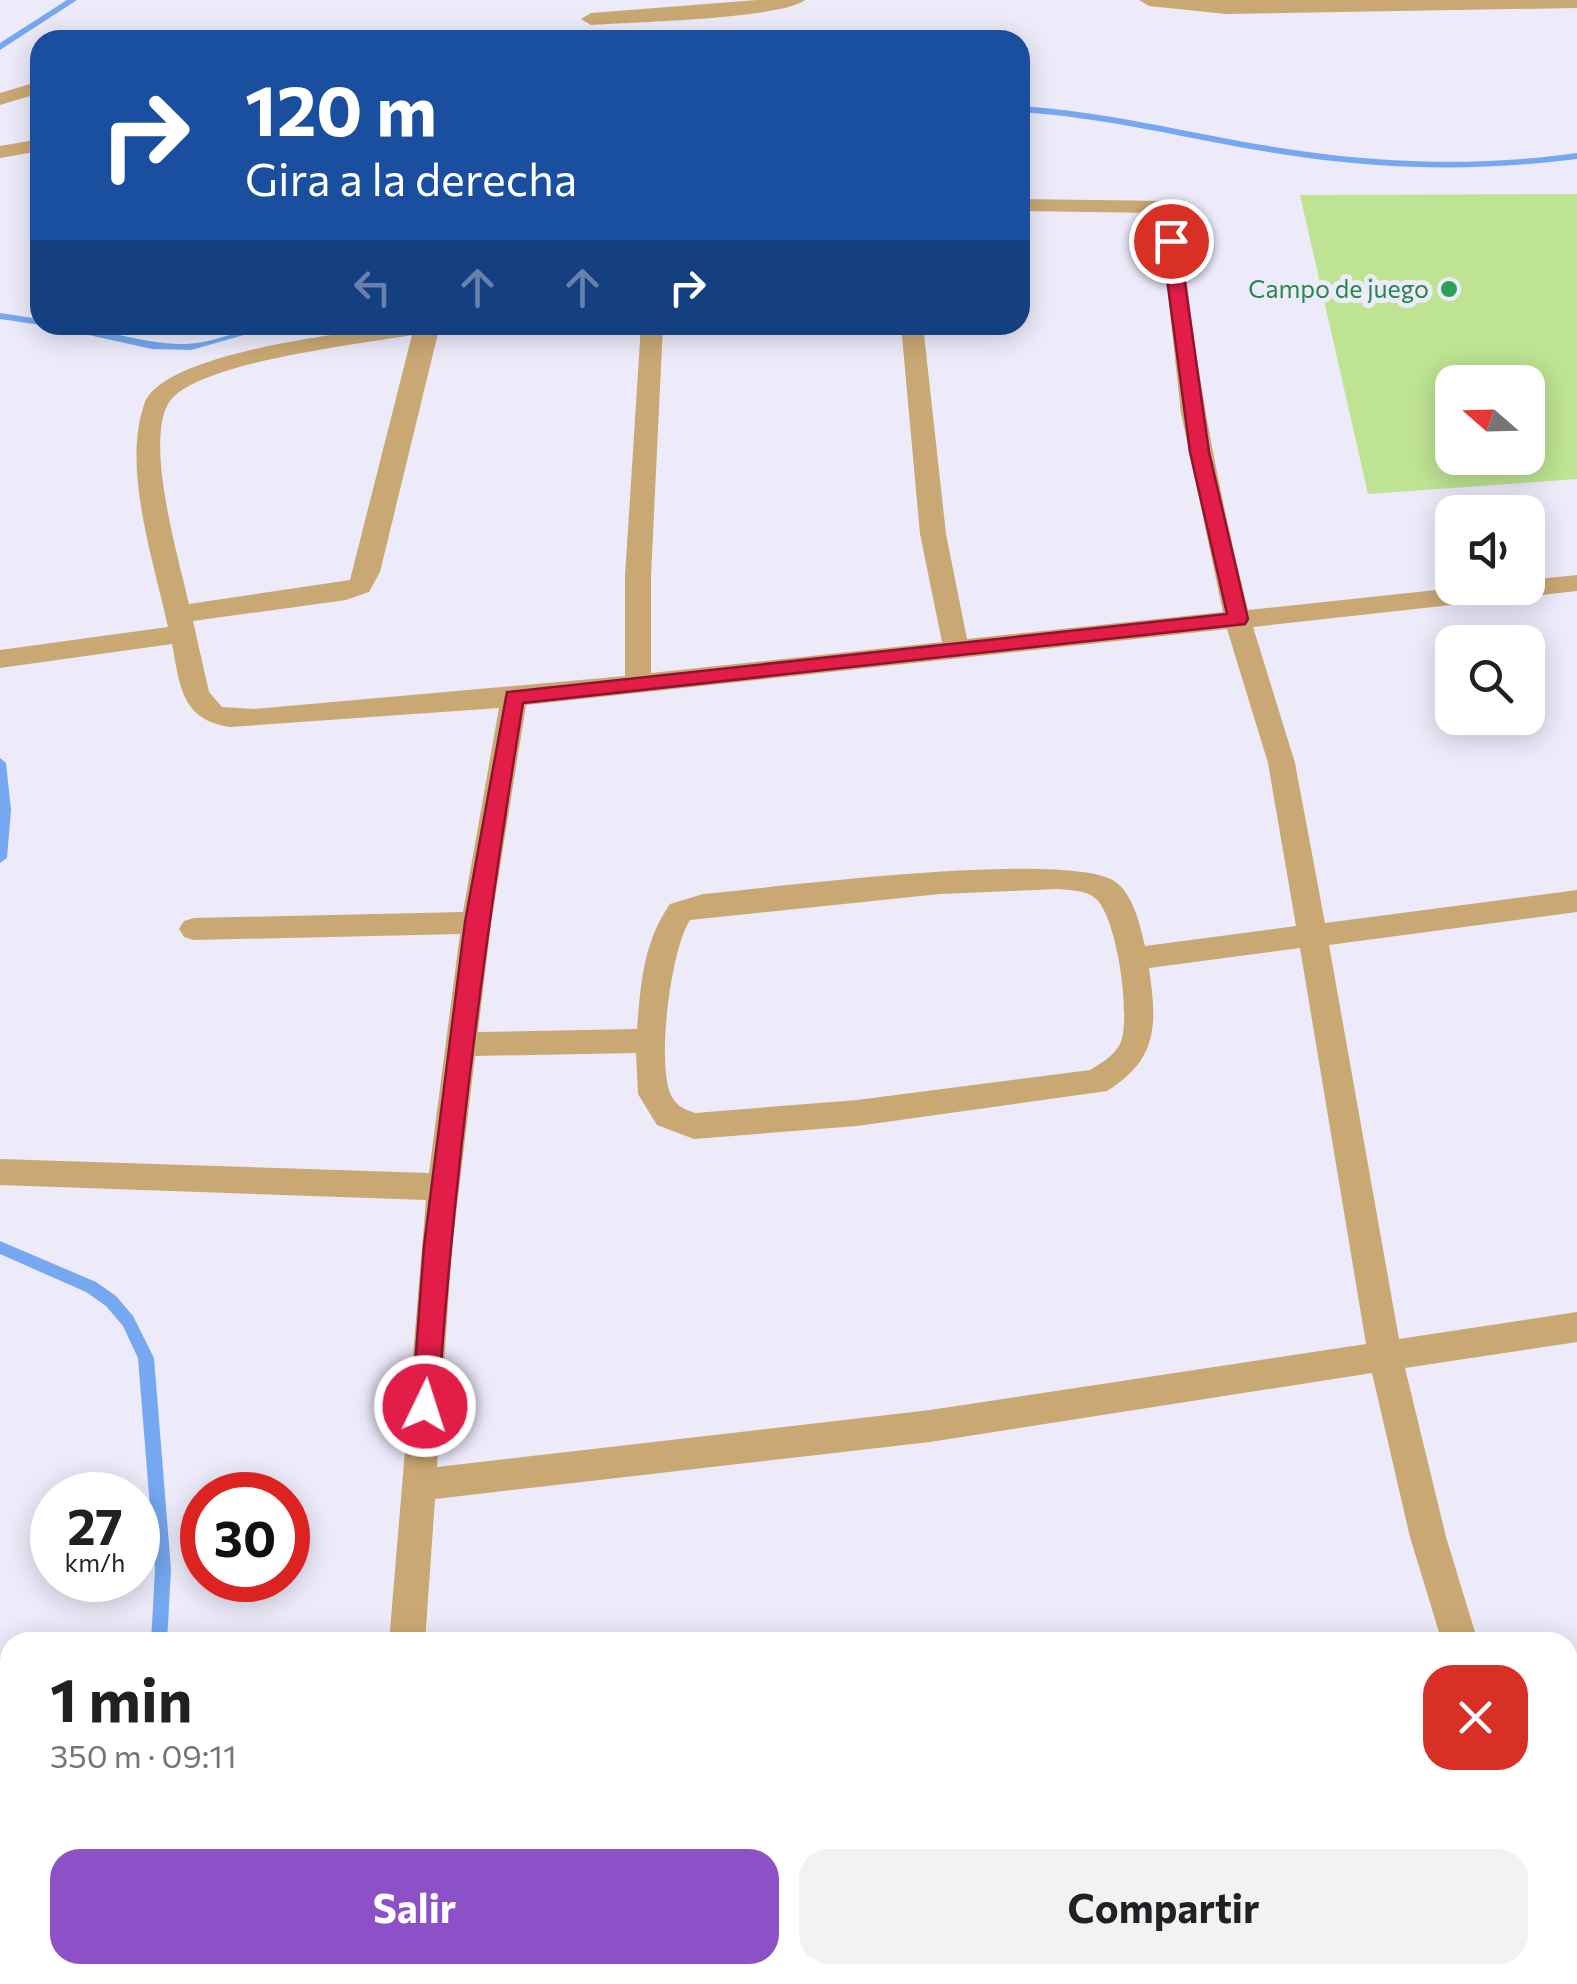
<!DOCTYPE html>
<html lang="es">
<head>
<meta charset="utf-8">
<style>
	:root { --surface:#fff; --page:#f2f2f2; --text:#202124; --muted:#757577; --accent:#8d51c7 }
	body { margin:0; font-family:Commissioner,sans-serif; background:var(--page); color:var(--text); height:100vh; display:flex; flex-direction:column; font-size:38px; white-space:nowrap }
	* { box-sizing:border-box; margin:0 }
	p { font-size:32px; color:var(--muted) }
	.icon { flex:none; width:55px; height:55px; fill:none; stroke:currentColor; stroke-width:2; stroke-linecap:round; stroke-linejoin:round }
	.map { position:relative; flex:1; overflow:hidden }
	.panel { position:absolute; left:0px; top:1632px; width:1578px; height:352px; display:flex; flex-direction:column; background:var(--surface); border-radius:30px 30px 0 0; box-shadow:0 5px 25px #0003 }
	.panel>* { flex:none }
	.top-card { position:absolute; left:30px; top:30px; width:1000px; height:305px; border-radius:30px; box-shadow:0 5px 25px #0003; background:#1a4fa0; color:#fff; overflow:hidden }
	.needle { width:65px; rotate:290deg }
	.buttons { position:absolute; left:1435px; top:365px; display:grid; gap:20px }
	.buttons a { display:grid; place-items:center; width:110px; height:110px; border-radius:20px; background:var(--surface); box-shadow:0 5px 25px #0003; font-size:50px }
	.speed { position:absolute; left:30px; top:1472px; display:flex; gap:20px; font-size:50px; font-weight:700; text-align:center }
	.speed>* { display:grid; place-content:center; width:130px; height:130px; border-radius:50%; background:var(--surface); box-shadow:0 5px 25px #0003; line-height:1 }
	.speed small { font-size:25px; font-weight:400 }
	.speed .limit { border:15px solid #d22; background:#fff; color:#111 }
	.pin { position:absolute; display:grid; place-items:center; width:85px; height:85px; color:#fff; margin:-42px; border:5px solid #fff; border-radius:50%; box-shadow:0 2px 10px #0007 }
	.me { position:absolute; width:110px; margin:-55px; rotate:4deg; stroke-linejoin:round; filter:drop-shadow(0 0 8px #0008) }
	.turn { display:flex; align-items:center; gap:35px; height:210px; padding:0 50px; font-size:45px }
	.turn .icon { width:130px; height:130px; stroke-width:2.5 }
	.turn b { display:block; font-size:70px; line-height:85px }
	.lanes { display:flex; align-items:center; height:95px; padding:0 50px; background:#0003; justify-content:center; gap:50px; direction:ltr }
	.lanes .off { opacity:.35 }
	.round { display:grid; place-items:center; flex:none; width:105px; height:105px; border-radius:30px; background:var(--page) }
	.summary { display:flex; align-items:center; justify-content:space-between; height:170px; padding:0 50px }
	h1 { font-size:60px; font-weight:700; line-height:75px }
	.action { display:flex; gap:20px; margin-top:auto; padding:20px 50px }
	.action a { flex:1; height:115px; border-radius:30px; background:var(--accent); color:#fff; font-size:40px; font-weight:700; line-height:115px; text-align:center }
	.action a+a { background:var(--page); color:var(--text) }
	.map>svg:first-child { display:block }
	.green { fill:#bee392; fill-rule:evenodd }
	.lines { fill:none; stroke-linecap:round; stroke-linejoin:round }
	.stream { fill:#75a8f0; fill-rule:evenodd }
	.minor { fill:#caa873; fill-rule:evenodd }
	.route { fill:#e11d48; stroke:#92132f; stroke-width:2.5 }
	.leisure-dot { fill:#2e9e5b; stroke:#edebfa; stroke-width:4 }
	.labels { text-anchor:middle; stroke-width:10; stroke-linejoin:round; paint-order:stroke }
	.far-leisure-label { font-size:25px; fill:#27864d; stroke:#edebfa; text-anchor:end }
</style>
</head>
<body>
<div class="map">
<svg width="1577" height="1984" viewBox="0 0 1577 1984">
	<rect width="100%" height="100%" fill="#edebfa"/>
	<!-- green -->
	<path class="green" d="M1577,194V479L1368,494L1300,195ZM1452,382H1528V458H1452Z"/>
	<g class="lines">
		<!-- stream -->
		<g class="stream">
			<polygon points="67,0 77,0 0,50 0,43"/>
			<path d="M1020,106C1115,112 1207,138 1301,151C1393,164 1485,166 1577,153V159C1485,171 1393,170 1301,157C1207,144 1115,118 1020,112Z"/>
			<polygon points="0,313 40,319 41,325 0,319"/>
			<path d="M52,325C97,325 140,345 186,344C217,343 247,325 279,325L191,350L152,349L57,328Z"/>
			<polygon points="0,758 6,763 11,810 7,858 0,863"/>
			<polygon points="0,1241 96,1282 116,1296 133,1316 154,1358 171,1569 167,1642 151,1642 155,1569 138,1358 123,1326 106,1306 86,1292 0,1254"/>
			<polygon points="10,1971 10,1975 27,1975 23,1984 4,1984"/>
		</g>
		<!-- minor -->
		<g class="minor">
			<path d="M757,0H805C781,19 630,22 591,25L581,19L591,13Z"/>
			<polygon points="1139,0 1577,0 1577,8 1226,14 1149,6"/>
			<polygon points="40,81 40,93 0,105 0,93"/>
			<polygon points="40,139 40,151 0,158 0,146"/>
			<path d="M1020,199L1169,201L1180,207C1190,344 1215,477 1248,610L1455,588H1528V580L1577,575V591L1253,627L1295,763L1325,923L1577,890V912L1329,945L1399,1339L1577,1312V1342L1405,1368L1446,1537L1478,1642H1442L1410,1537L1372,1373L930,1442L435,1499L425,1642H389L426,1200L0,1185V1159L429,1173L460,934L194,940L184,937L179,929L184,921L194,918L463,912L499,708L230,727C181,720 180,685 172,644L0,668V650L168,627C154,561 121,467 145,402C166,349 387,325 440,325L380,572L369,592L346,600L193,621L209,692L222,707L254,709L625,676V576L641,325H663L651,576V673L942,642L920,534L901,325H923L946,534L967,639L1223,612L1181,413L1159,213L1020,211ZM412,335L350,580L189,604C179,559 143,439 170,401C198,362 362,344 412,335ZM1227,629L1268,763L1296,926L1145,946C1140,925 1134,897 1117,883C1074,848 772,888 703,894L670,904C643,943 641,983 637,1029L478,1032L491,923L526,705ZM1057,889C1070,890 1085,890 1095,898C1117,915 1132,1020 1120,1044C1114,1056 1100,1064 1090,1070L857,1100L695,1113C684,1109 677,1107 671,1095C656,1063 671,949 690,920L940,894ZM1300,948L1366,1344L930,1410L437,1467L452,1247L475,1056L636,1053L638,1094L657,1125L694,1139L857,1126L1107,1091C1159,1059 1157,1023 1149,968Z"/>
			<polygon points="1577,1674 1577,1710 1568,1712 1568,1676"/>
			<polygon points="1568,1918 1577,1922 1577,1980 1564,1975 1568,1975"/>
			<polygon points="353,1975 393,1975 392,1984 352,1984"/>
		</g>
	</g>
	<!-- route -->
	<path class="route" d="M1171,236L1179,241L1209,452L1248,619L1245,624L523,703C485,936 454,1169 438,1406L434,1414L425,1417L416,1414L412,1406L424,1246L465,922L507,692L1227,614L1190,452L1162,241Z"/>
	<!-- markers -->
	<circle class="leisure-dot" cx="1449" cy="289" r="10"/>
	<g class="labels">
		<!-- far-leisure labels -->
		<g class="far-leisure-label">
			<text x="1429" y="298">Campo de juego</text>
		</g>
	</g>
</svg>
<div class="buttons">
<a><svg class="needle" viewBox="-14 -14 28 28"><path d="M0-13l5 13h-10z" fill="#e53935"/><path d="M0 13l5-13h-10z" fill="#757577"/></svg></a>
<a><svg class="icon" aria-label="sound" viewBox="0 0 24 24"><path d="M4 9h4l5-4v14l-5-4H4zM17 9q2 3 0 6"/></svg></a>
<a><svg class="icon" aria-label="search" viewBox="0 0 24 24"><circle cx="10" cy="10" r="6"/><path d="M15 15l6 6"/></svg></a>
</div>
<div class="speed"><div>27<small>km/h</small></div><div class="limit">30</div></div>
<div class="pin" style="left:1171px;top:241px;background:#d93025"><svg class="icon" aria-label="arrive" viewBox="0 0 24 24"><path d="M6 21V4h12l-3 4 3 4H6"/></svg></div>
<svg class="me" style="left:425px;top:1406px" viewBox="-20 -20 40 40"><circle r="17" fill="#e11d48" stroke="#fff" stroke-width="3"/><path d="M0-11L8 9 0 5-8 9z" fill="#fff"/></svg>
<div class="top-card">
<div class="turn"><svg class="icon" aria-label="right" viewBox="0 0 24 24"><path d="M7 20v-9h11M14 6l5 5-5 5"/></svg><div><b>120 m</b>Gira a la derecha</div></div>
<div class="lanes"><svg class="icon off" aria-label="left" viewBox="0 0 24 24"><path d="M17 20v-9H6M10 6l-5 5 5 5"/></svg><svg class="icon off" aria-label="ahead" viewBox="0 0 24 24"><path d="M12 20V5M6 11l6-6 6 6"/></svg><svg class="icon off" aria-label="ahead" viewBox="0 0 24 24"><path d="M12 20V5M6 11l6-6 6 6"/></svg><svg class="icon" aria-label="right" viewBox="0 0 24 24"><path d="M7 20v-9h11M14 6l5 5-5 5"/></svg></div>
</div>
<section class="panel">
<div class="summary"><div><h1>1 min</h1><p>350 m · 09:11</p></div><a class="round" style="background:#d93025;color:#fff"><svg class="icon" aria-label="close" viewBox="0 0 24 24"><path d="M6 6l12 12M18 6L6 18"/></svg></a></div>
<div class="action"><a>Salir</a><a>Compartir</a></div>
</section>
</div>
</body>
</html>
